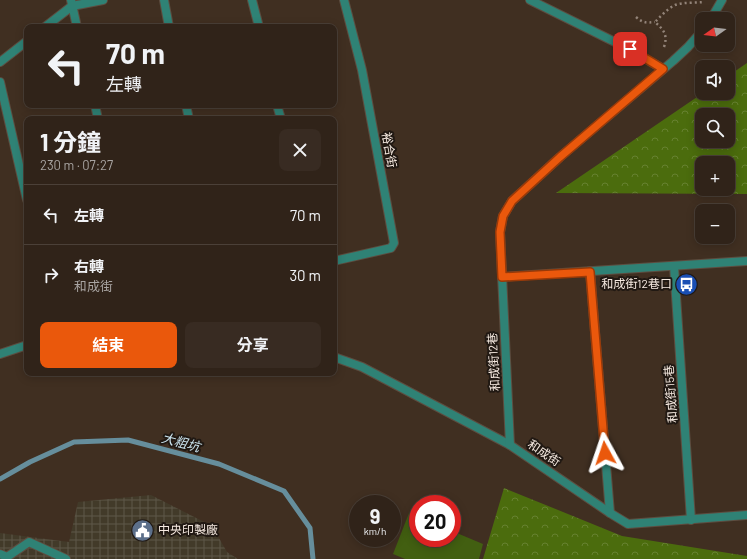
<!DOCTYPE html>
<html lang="zh-TW">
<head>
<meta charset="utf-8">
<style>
	:root { --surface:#302319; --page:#382b22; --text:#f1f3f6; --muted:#a8a4a2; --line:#4b4038; --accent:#ea580c }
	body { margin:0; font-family:Barlow,"Noto Sans TC",sans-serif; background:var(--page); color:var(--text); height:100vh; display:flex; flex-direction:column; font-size:15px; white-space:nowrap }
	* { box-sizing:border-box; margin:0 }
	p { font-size:13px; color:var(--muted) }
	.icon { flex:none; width:22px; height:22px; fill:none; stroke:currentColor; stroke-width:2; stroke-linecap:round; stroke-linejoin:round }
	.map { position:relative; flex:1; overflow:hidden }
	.panel { position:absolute; left:24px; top:116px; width:313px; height:260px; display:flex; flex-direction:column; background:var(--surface); border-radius:8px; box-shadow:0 2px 10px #0003,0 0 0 1px var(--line) }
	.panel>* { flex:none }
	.hud { position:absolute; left:24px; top:24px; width:313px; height:84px; border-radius:8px; box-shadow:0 2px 10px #0003,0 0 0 1px var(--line); background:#302319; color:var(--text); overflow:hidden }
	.needle { width:26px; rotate:256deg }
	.fabs { position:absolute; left:695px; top:12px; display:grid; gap:8px }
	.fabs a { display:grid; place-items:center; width:40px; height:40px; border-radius:8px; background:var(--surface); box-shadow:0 2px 10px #0003,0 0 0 1px var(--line); font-size:20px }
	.speed { position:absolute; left:349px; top:495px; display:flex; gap:8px; font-size:20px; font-weight:700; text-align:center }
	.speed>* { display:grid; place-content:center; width:52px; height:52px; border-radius:50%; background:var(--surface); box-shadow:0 2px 10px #0003,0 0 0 1px var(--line); line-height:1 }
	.speed small { font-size:10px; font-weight:400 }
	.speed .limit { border:6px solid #d22; background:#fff; color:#111 }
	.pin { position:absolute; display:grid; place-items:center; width:34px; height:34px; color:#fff; margin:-17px; border-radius:8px; box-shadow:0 2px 6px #0006 }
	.me { position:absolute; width:44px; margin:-22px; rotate:355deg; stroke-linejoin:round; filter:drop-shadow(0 0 3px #0008) }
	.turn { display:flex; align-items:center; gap:14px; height:84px; padding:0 16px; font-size:18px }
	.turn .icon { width:52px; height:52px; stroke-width:2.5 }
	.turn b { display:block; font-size:28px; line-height:34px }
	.round { display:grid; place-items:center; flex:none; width:42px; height:42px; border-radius:8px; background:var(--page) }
	.overview { display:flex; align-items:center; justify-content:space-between; height:68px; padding:0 16px }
	h1 { font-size:24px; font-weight:700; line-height:30px }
	.button { display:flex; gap:8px; margin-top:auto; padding:8px 16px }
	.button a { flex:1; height:46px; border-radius:8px; background:var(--accent); color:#fff; font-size:16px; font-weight:700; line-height:46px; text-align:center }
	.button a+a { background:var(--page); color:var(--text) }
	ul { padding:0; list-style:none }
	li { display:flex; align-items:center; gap:12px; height:60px; padding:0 16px; border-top:1px solid var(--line) }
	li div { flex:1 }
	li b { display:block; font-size:15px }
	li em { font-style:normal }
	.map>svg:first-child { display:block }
	.industrial { fill:url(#industrial-grid) }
	.forest { fill:url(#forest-crowns); fill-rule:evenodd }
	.garden { fill:#425f11 }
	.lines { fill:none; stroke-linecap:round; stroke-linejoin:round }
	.stream { stroke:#668e9c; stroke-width:5 }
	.lane-casing { stroke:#5d4d40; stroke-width:10 }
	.street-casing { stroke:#5d4d40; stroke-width:10 }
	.path { stroke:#938479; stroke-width:2.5; stroke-dasharray:2 3; stroke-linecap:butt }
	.lane { stroke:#2f8275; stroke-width:8 }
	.street { stroke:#2f8275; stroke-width:8 }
	.route-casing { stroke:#983908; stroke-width:10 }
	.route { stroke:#ea580c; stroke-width:7 }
	.labels { text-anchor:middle; stroke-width:4; stroke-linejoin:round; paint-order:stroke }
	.street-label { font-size:12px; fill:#f6eae1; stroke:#211913 }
	.poi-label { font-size:12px; fill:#f6eae1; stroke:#211913; text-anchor:end }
	.water-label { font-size:13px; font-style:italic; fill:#cde6f1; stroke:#211913 }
</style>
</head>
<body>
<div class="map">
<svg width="747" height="559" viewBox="0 0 747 559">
	<defs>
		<pattern id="industrial-grid" width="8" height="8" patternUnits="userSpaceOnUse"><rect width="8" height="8" fill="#423a29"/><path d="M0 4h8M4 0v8" fill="none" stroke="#5e5748"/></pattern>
		<pattern id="forest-crowns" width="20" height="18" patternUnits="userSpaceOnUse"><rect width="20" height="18" fill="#4b6c0d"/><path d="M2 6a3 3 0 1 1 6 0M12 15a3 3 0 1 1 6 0" fill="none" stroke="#668130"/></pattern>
	</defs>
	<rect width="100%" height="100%" fill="#402f21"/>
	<!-- industrial -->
	<polygon class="industrial" points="151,495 212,526 227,552 238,559 0,559 0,533 69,542 78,502"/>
	<!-- forest -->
	<g class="forest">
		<path d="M747,63V194L556,193L703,93H728V76ZM702,115H728V141H702ZM702,163H728V189H702Z"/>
		<polygon points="504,488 622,536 747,556 747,559 483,559"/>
	</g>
	<!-- garden -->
	<polygon class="garden" points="409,513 418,517 418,538 452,538 452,531 483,544 479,559 405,559 393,554"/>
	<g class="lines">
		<!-- stream -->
		<polyline class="stream" points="0,479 30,462 74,442 128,440 219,464 284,491 310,528 313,559"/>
		<defs>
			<g id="lane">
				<polyline points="71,0 77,27"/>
				<polyline points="164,0 169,27"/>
				<polyline points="252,0 259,27"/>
				<polyline points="0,82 27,200"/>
				<polyline points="95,105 98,119"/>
				<polyline points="186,105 189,119"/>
				<polyline points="277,105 281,119"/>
				<polyline points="674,266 691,520"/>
				<polyline points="590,271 610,513"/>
				<polyline points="0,554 7,557 29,542 66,559"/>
			</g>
			<g id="street">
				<polyline points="530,0 629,49 663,69"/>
				<polyline points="711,19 722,0"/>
				<polyline points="45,27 72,6 103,0"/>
				<polyline points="0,62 27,41"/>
				<polyline points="334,261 391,248 394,243 362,70 344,0"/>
				<polyline points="502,277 747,261"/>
				<polyline points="0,354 27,345"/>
				<polyline points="334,357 362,367 510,445 610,513 628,524 747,515"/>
				<polyline points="510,445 500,232 503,216 512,201 560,157 673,61 688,47 702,31"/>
			</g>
		</defs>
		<!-- lane casing -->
		<use href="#lane" class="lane-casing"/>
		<!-- street casing -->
		<use href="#street" class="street-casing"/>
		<!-- path -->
		<g class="path">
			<path d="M636,17C643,23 646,23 655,22"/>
			<path d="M664,47C668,35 664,30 655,22C661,16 667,9 675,5C684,2 695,3 704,2"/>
		</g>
		<!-- lane -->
		<use href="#lane" class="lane"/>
		<!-- street -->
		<use href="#street" class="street"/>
	</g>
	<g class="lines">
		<defs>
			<polyline id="route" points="605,453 590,272 502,277 500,232 503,216 512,201 560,157 663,69 630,49"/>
		</defs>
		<!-- route casing -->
		<use href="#route" class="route-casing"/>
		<!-- route -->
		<use href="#route" class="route"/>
	</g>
	<!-- icons -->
	<defs>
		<symbol id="bus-disc" viewBox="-11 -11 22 22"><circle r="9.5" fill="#1a4fb4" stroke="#211913"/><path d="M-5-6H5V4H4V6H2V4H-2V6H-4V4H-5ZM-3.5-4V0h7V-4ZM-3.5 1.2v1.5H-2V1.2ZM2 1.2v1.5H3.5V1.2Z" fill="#fff"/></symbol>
		<symbol id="civic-disc" viewBox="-11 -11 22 22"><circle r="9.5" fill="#5c6f8a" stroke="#211913"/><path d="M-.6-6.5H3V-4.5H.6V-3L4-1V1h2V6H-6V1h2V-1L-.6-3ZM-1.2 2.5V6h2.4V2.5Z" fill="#fff"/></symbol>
	</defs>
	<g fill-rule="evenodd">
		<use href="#bus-disc" x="674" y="272" width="25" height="25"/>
		<use href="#civic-disc" x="130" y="518" width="25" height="25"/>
	</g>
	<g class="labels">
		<!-- street labels -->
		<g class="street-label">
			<text transform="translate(389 150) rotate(80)" y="4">裕合街</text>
			<text transform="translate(494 362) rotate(-93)" y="4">和成街12巷</text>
			<text transform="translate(671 394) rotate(-94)" y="4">和成街15巷</text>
			<text transform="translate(544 453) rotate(34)" y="4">和成街</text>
		</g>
		<!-- poi labels -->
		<g class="poi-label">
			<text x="672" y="288">和成街12巷口</text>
			<text x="158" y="534" text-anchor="start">中央印製廠</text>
		</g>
		<!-- water labels -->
		<g class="water-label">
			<text transform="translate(181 442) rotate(15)" y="5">大粗坑</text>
		</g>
	</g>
</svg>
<div class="fabs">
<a><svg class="needle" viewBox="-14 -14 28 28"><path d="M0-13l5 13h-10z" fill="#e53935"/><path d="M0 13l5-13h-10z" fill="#a8a4a2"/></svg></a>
<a><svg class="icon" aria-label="sound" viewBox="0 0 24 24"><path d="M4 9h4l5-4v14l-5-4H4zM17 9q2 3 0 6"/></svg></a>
<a><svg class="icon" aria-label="search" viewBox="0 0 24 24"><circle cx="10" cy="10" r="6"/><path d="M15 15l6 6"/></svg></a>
<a>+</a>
<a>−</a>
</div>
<div class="speed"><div>9<small>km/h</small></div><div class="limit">20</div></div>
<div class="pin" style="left:630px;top:49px;background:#d93025"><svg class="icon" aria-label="arrive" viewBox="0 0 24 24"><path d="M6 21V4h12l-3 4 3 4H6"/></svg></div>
<svg class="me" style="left:605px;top:453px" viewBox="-20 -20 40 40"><path d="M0-17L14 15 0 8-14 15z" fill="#ea580c" stroke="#fff" stroke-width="4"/></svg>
<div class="hud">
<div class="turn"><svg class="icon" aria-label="left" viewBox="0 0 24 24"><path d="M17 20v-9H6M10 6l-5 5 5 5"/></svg><div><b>70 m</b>左轉</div></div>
</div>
<section class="panel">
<div class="overview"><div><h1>1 分鐘</h1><p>230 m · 07:27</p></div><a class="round"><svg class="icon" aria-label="close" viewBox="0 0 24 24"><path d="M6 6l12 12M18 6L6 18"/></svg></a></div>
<ul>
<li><svg class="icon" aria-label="left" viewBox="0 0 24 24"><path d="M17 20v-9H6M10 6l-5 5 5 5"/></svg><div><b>左轉</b></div><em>70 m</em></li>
<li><svg class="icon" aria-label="right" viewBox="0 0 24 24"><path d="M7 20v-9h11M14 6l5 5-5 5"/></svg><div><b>右轉</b><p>和成街</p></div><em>30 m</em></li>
</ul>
<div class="button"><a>結束</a><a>分享</a></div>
</section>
</div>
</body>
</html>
